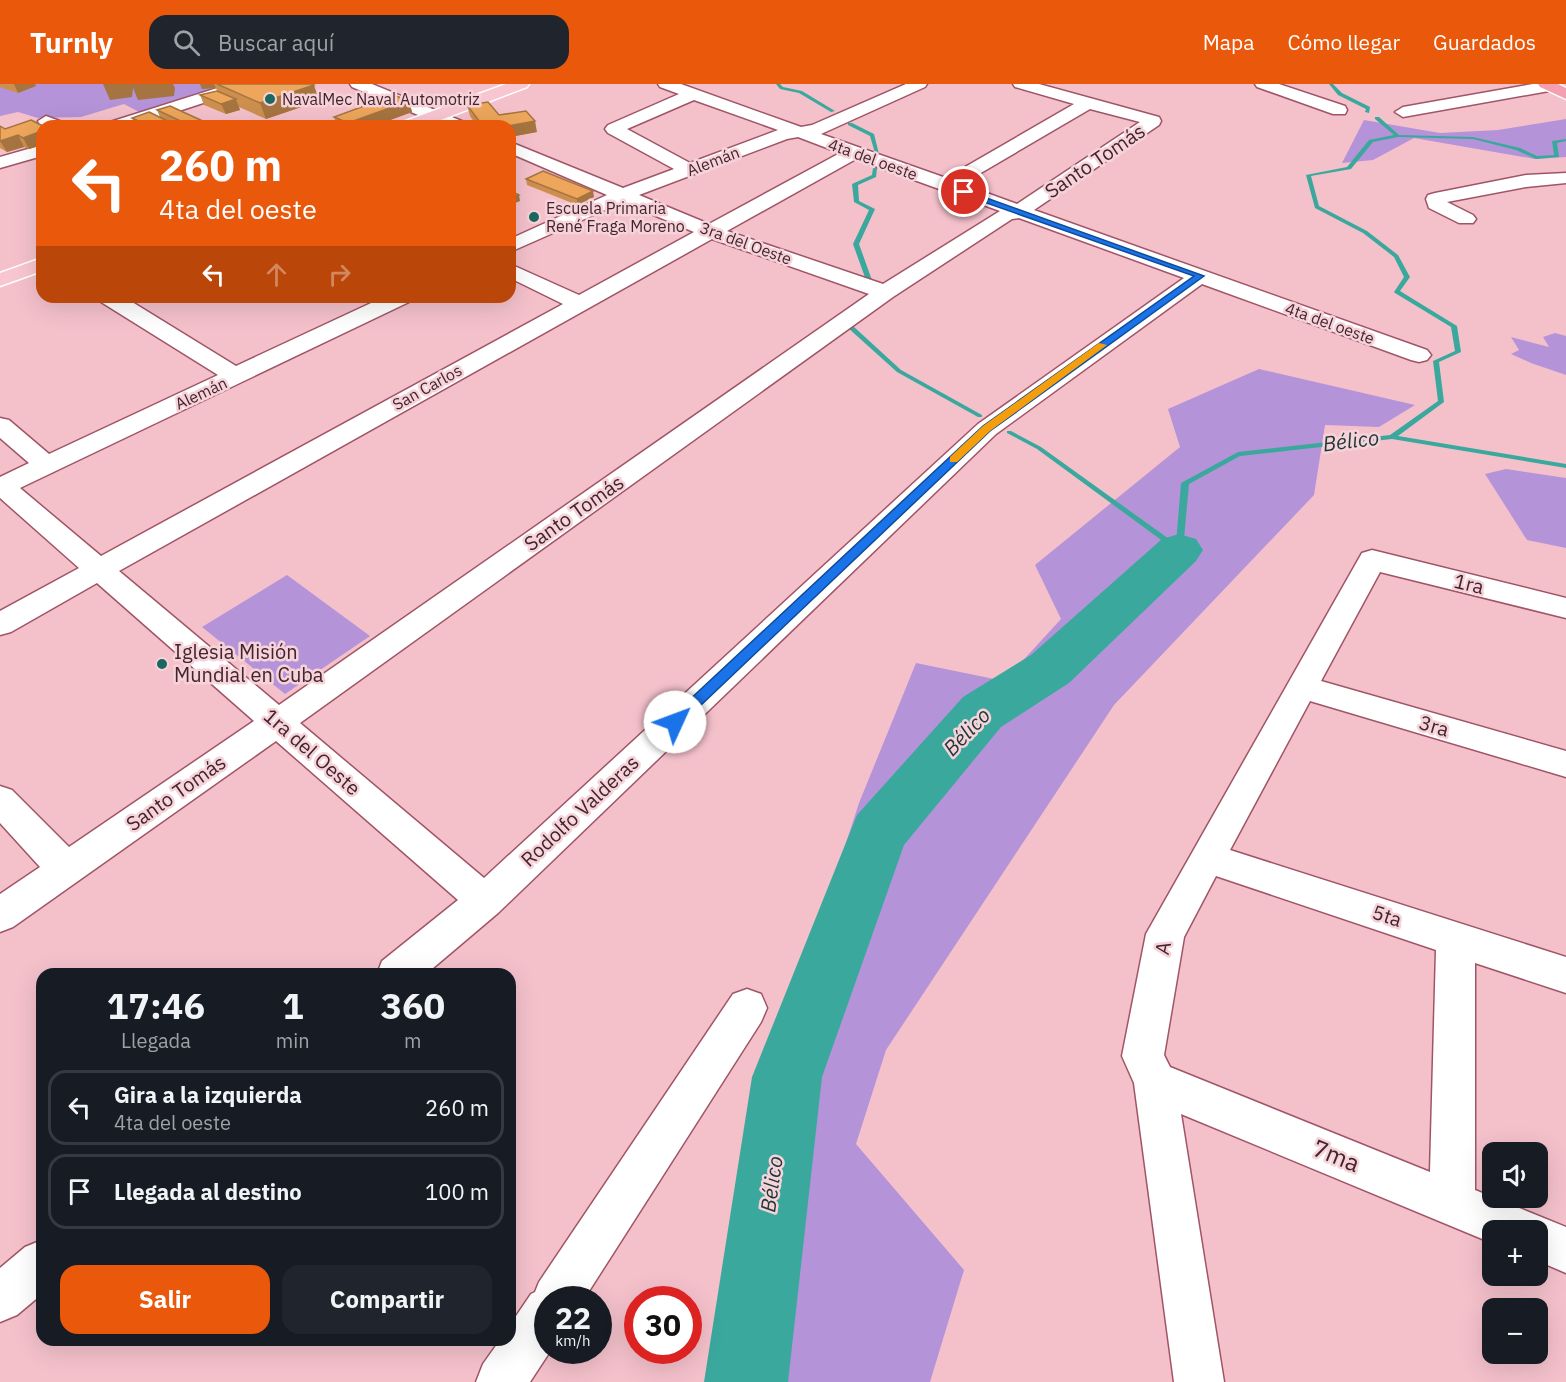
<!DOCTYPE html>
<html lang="es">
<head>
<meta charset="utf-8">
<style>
	:root { --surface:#171b24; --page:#20242c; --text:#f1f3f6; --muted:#9ea1a6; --line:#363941; --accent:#ea580c }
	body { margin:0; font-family:"IBM Plex Sans",sans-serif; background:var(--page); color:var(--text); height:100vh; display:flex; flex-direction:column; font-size:22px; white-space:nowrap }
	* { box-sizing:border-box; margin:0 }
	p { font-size:20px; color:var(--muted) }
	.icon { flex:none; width:33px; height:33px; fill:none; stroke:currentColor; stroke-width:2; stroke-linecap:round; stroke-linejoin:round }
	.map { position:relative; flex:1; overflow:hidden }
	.details { position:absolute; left:36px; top:884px; width:480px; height:378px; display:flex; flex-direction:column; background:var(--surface); border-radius:18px; box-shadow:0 6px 24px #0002 }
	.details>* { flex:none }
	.guide { position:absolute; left:36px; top:36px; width:480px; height:183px; border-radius:18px; box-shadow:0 6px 24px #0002; background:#ea580c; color:#fff; overflow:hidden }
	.tools { position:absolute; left:1482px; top:1058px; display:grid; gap:12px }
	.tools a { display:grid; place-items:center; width:66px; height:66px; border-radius:12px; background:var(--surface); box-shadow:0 6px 24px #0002; font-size:30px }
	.speed { position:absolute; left:534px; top:1202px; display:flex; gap:12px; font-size:30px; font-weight:700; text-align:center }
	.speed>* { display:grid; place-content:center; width:78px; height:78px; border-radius:50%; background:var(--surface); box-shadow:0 6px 24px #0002; line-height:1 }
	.speed small { font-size:15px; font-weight:400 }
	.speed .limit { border:9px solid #d22; background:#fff; color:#111 }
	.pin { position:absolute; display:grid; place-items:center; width:51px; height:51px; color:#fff; margin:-26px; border:3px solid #fff; border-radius:50%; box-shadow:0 2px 6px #0007 }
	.me { position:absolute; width:66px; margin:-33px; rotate:47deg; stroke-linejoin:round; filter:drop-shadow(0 0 4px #0008) }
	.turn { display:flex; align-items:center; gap:21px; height:126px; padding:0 24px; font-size:27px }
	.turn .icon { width:78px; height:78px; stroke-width:2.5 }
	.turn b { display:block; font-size:42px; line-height:51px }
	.lanes { display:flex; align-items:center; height:57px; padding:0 24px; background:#0003; justify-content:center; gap:30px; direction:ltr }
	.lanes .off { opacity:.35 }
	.eta { display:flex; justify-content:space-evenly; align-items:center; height:102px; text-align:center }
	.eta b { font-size:36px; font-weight:700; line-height:42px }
	.primary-button { display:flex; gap:12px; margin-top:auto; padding:12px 24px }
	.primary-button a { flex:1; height:69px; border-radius:18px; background:var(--accent); color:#fff; font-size:24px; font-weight:700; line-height:69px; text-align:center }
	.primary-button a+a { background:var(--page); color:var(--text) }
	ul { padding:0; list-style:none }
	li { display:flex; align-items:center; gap:18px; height:75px; margin:0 12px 9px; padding:0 12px; border:3px solid var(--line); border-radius:18px }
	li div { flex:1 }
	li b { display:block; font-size:22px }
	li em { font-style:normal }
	header { display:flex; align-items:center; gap:36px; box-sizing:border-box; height:84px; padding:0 30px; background:var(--accent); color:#fff }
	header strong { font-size:28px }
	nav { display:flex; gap:33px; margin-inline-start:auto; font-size:21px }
	.search { width:420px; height:54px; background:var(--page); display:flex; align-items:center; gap:15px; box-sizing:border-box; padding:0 21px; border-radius:18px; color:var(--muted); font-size:22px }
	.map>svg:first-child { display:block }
	.green { fill:#b493d9 }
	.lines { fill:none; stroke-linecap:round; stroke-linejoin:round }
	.stream { fill:#3ba89d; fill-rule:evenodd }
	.river { fill:#3ba89d; fill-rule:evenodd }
	.minor-casing { stroke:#a05567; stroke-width:3 }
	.major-casing { stroke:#fff; stroke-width:3 }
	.highway-casing { stroke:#fff; stroke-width:3 }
	.minor { fill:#fff; fill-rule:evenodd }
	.major { fill:#f8c6d1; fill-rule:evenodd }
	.highway { fill:#f4a0b2; fill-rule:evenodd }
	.wall { fill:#cc8f4e }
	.shaded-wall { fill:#a67440 }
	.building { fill:#eda65b; stroke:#a67440; stroke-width:1.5 }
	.route { fill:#1a73e8; stroke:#114b97; stroke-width:1.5 }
	.slow { fill:#f59e0b }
	.poi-dot { fill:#1c675f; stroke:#f6d3da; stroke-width:2 }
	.labels { text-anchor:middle; stroke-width:5; stroke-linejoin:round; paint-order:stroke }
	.far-poi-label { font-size:16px; fill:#44242c; stroke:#f6d3da; text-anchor:start }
	.far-street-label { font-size:16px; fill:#44242c; stroke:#f6d3da }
	.street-label { font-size:20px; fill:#44242c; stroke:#f6d3da }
	.poi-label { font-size:20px; fill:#44242c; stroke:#f6d3da; text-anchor:start }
	.water-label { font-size:21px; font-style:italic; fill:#1f3834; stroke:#f6d3da }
	.near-street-label { font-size:24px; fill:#44242c; stroke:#f6d3da }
</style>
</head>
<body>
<header>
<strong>Turnly</strong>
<div class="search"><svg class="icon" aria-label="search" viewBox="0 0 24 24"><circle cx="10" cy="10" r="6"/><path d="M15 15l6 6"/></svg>Buscar aquí</div>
<nav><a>Mapa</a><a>Cómo llegar</a><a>Guardados</a></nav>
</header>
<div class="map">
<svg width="1566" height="1298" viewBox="0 0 1566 1298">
	<rect width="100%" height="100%" fill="#f4c1cb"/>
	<!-- green -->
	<g class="green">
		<polygon points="0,0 231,0 141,29 124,20 81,33 38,34 18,28 0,32"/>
		<polygon points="1566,35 1566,73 1535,75 1414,54 1373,76 1342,79 1364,36 1440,49 1498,46"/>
		<polygon points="1555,249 1566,252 1566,291 1531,279 1511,270 1519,266 1511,253 1549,263 1543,253"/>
		<polygon points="1259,285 1415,321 1379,343 1325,341 1314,411 1114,621 886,966 856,1060 964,1186 930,1298 722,1298 766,1005 859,719 916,579 1004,597 1061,535 1035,481 1180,363 1168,325"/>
		<polygon points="1506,385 1566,394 1566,464 1527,456 1485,390"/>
		<polygon points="287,491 370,552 285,610 202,543"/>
	</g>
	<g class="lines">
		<!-- stream -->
		<g class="stream">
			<polygon points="776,0 780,0 783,3 802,7 835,27 831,28 799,9 780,5"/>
			<polygon points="1329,0 1333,0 1342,9 1370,23 1369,29 1365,28 1366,25 1338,11"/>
			<polygon points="1375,33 1379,33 1399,51 1473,53 1520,64 1537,72 1554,71 1552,57 1566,55 1566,57 1557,59 1559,73 1536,75 1516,66 1473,55 1398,53 1373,58 1351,85 1311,92 1319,122 1367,147 1398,171 1410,193 1400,207 1457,242 1461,268 1439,278 1444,318 1398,352 1566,380 1566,384 1392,355 1240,372 1189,400 1183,466 1179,469 1037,365 1007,349 1007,347 1011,347 1041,363 1176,460 1181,399 1238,368 1390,351 1438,317 1433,277 1455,267 1451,243 1395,209 1394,208 1404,193 1394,173 1363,149 1315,124 1306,91 1347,83 1369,56 1394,51 1375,35"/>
			<polygon points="848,39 852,39 874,50 879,70 875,69 870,52 848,41"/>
			<polygon points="875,83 877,84 876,93 858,101 859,117 875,125 859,160 873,199 870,201 867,199 853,160 869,126 854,118 852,100 872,91 873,84"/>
			<polygon points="854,236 859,237 853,242 901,286 982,331 982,333 978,333 897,288 847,243 847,241"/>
		</g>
		<!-- river -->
		<polygon class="river" points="1179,450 1196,455 1203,466 1196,477 1069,599 1001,643 904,761 822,993 788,1298 704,1298 752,993 857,731 963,613 1031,571 1162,455"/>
		<defs>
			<g id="minor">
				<polygon points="230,0 254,0 252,3 133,42 108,42 110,38"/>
				<polygon points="350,0 372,0 464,38 466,42 444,42 352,3"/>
				<path d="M658,0H681L801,43L812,41L906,0H927L925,3L821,50L946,94L1074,20L1015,3L1013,0H1039L1159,33L1161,37L1159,41L1034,126L1427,266L1431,271L1427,276L1419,278L1411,276L1202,200L996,350L498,829L426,890H377L382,877L458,816L276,657L13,843L0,848V810L40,783L0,739V702L12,706L69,763L254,637L97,499L11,548L0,551V527L79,484L0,414V393L29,379L0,354V334L9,336L49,370L218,291L101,218L98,213H124L236,282L384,213H412L409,218L20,404L101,472L563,220L510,194V180L579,211L694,148L623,118L510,168V155L607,111L510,69V58L623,104L674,85L608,49L605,45L608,41L679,10L660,3ZM694,16L778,46L690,79L627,45ZM1090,25L1140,38L1017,120L962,100ZM798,53L840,69L709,140L639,111L787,55ZM856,75L1000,127L883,200L727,147ZM1019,134L1184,194L978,340L484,794L300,639L893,213L1012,135ZM712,155L869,210L279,621L119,487Z"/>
				<polygon points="1255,0 1279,0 1345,22 1347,26 1345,30 1333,30 1257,3"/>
				<polygon points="1533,0 1556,0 1557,2 1549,7 1403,33 1395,28 1403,23"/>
				<polygon points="46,32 62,38 64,42 40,41 38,37"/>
				<polygon points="42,61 42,72 0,84 0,73"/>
				<polygon points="1566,89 1566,99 1526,103 1447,118 1473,131 1476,135 1473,139 1459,139 1429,124 1426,115 1428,111 1435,109 1526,91"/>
				<path d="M1372,466L1566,514V534L1380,488L1321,597L1566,667V693L1310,617L1230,766L1566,873V909L1475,879V1106L1566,1143V1189L1538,1177V1146H1492V1159L1181,1030L1224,1298H1174L1134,999L1122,972L1146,850L1358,476L1362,469ZM1216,792L1436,866L1430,1088L1170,983L1164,971L1184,853Z"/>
				<polygon points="747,905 761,910 767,924 761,938 584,1215 548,1215 548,1266 551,1266 530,1298 476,1298 483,1280 500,1256 510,1256 510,1241 531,1210 535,1208 539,1198 733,910"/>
				<polygon points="42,1156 42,1210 17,1231 0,1238 0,1184 25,1163"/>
			</g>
			<g id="major">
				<polygon points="506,0 529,0 527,3 425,42 401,42 403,38"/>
				<polygon points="42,174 42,187 0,202 0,189"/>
			</g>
			<polygon id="highway" points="1538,0 1558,0 1566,4 1566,15 1540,3"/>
		</defs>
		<!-- minor casing -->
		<use href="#minor" class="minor-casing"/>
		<!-- major casing -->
		<use href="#major" class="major-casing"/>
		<!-- highway casing -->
		<use href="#highway" class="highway-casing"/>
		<!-- minor -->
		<use href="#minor" class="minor"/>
		<!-- major -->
		<use href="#major" class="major"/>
		<!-- highway -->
		<use href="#highway" class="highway"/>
	</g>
	<!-- wall -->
	<g class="wall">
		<polygon points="0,0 35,0 36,2 18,9 0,3"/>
		<polygon points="200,0 312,0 319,17 266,35 239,23 240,26 226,30 204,21 200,11 217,7 216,4 202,5"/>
		<polygon points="409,17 412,28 374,42 337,42 334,33"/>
		<polygon points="467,21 499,31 537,48 510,53 510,42 477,42 470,32"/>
		<polygon points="157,26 207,39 208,42 136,42 132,34 160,33"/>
		<polygon points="0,42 5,45 42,42 42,61 29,65 24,63 7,68 0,64"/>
		<polygon points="526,95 594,113 577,121 527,101"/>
	</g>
	<!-- shaded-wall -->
	<g class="shaded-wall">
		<polygon points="14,0 35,0 36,2 18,9"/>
		<polygon points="103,0 173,0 175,4 174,12 138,16 133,4 132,13 110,16"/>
		<polygon points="200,0 214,0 216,4 202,5"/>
		<polygon points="314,1 319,17 266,35 260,19"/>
		<polygon points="236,15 240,26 226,30 221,20"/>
		<polygon points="409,17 412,28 374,42 349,42 348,39"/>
		<polygon points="535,37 537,48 510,53 510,42"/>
		<polygon points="42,47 42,61 29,65 23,54"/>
		<polygon points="18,51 24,63 7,68 0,57"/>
		<polygon points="593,107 594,113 577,121 577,115"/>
		<polygon points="519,111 520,117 510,121 510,115"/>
	</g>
	<!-- building -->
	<g class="building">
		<polygon points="217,0 312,0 314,1 260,19"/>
		<polygon points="217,7 236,15 221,20 200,11"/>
		<polygon points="394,11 409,17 348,39 334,33"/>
		<polygon points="488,18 499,31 526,27 535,37 508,42 491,42 479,37 467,21"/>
		<polygon points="170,22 207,39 198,42 191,42 157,26"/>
		<polygon points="149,28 178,42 149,42 132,34"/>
		<polygon points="31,36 43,42 42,47 23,54 18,51 0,57 0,42 5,45"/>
		<polygon points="427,38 437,42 417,42"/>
		<polygon points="543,87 593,107 577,115 526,95"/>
		<polygon points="510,107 511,107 519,111 510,115"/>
	</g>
	<!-- route -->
	<polygon class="route" points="961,107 967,107 1204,192 990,347 680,641 670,641 668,638 670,634 983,342 1194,192 961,110"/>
	<!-- slow -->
	<polygon class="slow" points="1099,259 1107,261 990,347 957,378 950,378 950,373 983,342"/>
	<!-- markers -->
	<g class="poi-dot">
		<circle cx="270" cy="15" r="6"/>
		<circle cx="534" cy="133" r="6"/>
		<circle cx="162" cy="580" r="6"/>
	</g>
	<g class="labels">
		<!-- far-poi labels -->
		<g class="far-poi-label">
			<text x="282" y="21">NavalMec Naval Automotriz</text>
			<text x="546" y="130">Escuela Primaria<tspan x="546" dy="18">René Fraga Moreno</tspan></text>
		</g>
		<!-- far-street labels -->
		<g class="far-street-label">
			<text transform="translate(873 75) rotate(20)" y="6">4ta del oeste</text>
			<text transform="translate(713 77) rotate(-21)" y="6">Alemán</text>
			<text transform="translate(746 159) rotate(20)" y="6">3ra del Oeste</text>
			<text transform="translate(1330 239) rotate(20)" y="6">4ta del oeste</text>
			<text transform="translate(427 303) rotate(-29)" y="6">San Carlos</text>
			<text transform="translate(201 309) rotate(-25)" y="6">Alemán</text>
		</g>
		<!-- street labels -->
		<g class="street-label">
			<text transform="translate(1095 77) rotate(-34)" y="7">Santo Tomás</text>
			<text transform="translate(574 429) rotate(-35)" y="7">Santo Tomás</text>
			<text transform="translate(1469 500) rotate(14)" y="7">1ra</text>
			<text transform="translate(1434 642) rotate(16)" y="7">3ra</text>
			<text transform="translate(312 668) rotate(41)" y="7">1ra del Oeste</text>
			<text transform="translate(176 709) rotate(-35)" y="7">Santo Tomás</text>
			<text transform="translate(580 727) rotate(-43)" y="7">Rodolfo Valderas</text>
			<text transform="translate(1387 832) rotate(18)" y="7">5ta</text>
			<text transform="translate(1163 864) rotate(-78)" y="7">A</text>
		</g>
		<!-- poi labels -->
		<g class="poi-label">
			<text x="174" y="575">Iglesia Misión<tspan x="174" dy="23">Mundial en Cuba</tspan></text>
		</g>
		<!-- water labels -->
		<g class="water-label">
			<text transform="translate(1351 357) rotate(-7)" y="7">Bélico</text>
			<text transform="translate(967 648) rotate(-46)" y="7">Bélico</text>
			<text transform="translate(772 1100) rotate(-82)" y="7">Bélico</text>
		</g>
		<!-- near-street labels -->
		<g class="near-street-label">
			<text transform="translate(1336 1072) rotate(22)" y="8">7ma</text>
		</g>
	</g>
</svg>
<div class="tools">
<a><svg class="icon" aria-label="sound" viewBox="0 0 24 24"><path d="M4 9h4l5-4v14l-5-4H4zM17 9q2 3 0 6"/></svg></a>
<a>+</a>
<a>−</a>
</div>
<div class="speed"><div>22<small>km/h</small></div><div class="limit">30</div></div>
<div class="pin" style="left:964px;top:108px;background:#d93025"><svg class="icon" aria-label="arrive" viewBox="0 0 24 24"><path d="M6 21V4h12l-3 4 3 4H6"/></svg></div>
<svg class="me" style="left:675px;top:638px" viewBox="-20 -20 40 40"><circle r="19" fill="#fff"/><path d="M0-13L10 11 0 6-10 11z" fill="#1a73e8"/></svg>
<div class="guide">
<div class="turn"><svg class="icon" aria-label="left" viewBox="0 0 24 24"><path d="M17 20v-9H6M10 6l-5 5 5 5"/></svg><div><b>260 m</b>4ta del oeste</div></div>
<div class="lanes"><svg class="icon" aria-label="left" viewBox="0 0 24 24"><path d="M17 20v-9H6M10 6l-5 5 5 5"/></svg><svg class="icon off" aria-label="ahead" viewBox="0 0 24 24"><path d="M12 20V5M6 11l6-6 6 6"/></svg><svg class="icon off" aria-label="right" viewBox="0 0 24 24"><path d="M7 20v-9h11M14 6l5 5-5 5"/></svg></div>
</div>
<section class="details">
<div class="eta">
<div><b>17:46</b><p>Llegada</p></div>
<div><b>1</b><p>min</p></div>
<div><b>360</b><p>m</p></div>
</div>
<ul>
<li><svg class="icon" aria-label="left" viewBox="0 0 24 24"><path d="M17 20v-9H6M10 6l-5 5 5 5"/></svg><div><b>Gira a la izquierda</b><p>4ta del oeste</p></div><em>260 m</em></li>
<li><svg class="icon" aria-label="arrive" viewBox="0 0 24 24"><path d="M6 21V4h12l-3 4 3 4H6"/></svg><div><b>Llegada al destino</b></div><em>100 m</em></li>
</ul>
<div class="primary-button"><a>Salir</a><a>Compartir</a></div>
</section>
</div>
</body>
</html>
